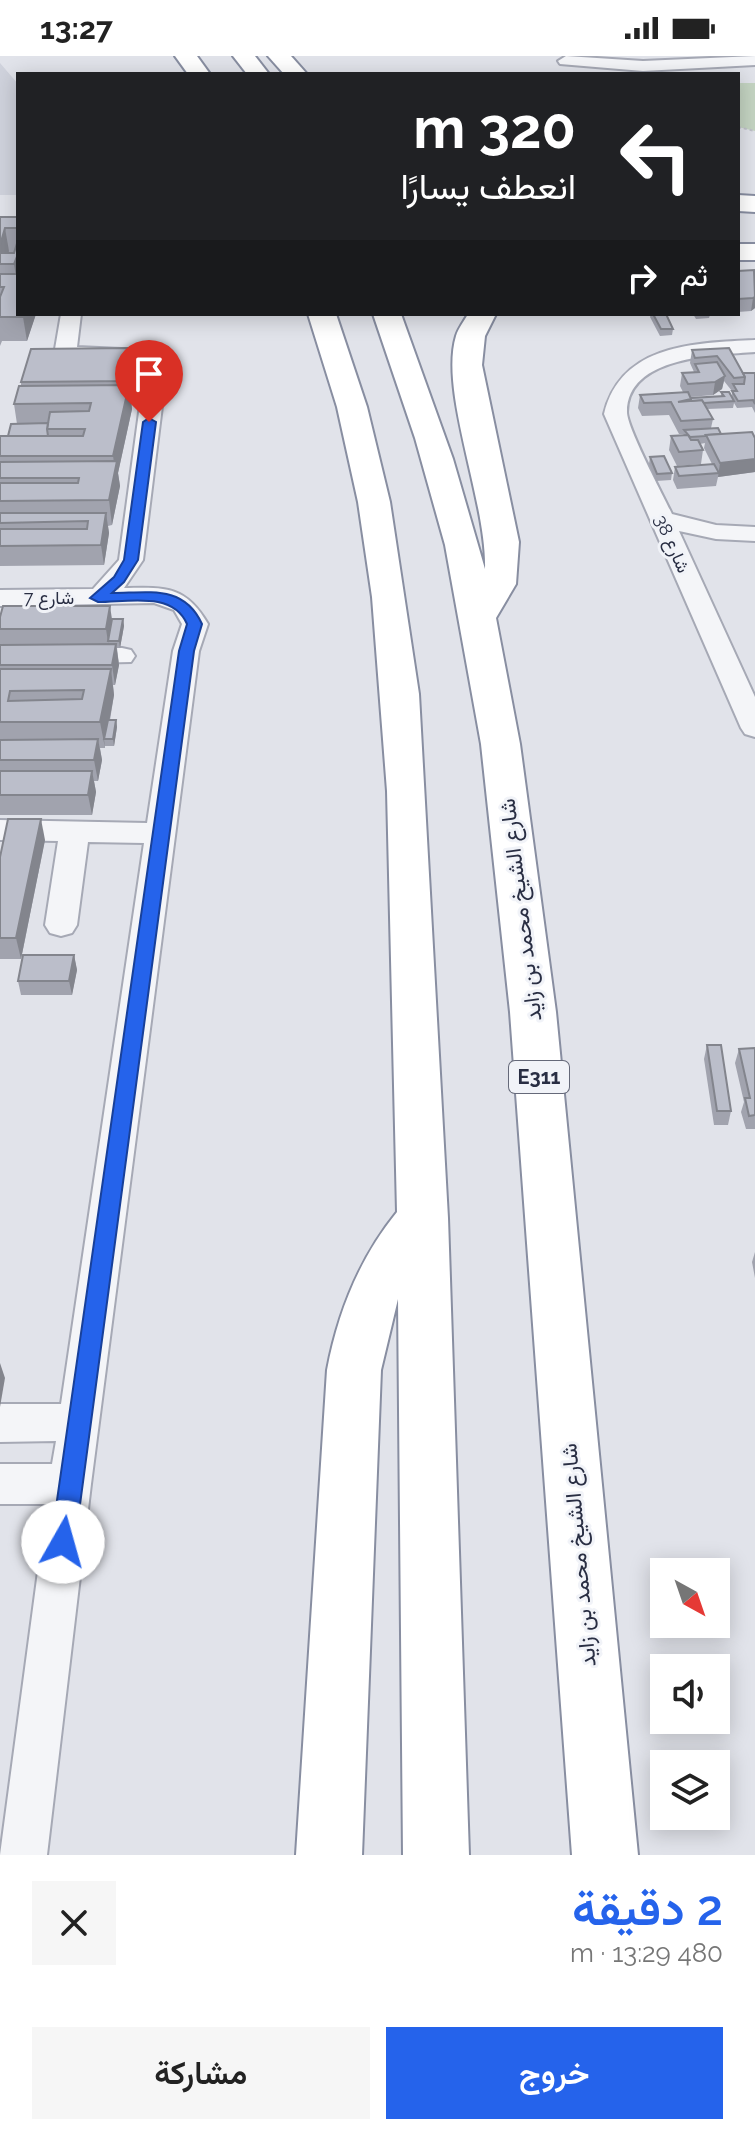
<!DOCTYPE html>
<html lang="ar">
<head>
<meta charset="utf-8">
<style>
	:root { --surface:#fff; --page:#f6f6f6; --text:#222; --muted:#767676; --accent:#2563eb }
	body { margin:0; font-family:Raleway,Vazirmatn,sans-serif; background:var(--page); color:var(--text); direction:rtl; height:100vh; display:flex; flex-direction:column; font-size:30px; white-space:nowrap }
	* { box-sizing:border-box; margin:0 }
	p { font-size:26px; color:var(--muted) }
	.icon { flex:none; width:44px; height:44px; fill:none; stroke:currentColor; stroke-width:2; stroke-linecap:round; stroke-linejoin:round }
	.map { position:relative; height:1799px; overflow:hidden; direction:ltr }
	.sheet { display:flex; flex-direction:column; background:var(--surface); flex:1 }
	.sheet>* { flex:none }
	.banner { position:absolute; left:16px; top:16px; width:724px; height:244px; border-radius:0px; box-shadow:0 4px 20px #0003; direction:rtl; background:#202124; color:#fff; overflow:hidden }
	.needle { width:52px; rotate:140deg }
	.buttons { position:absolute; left:650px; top:1502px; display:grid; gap:16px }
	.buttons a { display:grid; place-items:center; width:80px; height:80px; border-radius:0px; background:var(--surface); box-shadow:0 4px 20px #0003; font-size:40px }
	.pin { position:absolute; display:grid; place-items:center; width:68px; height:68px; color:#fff; margin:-82px -34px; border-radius:50% 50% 50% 0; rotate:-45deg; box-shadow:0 0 8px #0007 }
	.pin .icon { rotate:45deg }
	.me { position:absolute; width:88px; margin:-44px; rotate:7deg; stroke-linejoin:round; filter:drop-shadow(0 0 6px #0008) }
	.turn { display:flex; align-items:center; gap:28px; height:168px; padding:0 32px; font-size:36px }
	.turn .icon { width:104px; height:104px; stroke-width:2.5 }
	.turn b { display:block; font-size:56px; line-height:68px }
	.then { display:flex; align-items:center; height:76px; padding:0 32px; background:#0003; gap:16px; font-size:30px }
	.round { display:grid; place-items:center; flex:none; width:84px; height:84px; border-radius:0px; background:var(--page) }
	.summary { display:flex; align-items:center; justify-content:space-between; height:136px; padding:0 32px }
	h1 { font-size:48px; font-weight:600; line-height:60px; color:var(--accent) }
	.cta { display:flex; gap:16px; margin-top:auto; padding:16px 32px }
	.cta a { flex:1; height:92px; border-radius:0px; background:var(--accent); color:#fff; font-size:32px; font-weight:600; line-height:92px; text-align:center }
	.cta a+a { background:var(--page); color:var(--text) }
	.status { display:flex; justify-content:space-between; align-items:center; height:56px; padding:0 40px; background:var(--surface); direction:ltr }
	.status svg { height:22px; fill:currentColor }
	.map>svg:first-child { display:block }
	.built { fill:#cfd2dc }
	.green { fill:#c4d4c2 }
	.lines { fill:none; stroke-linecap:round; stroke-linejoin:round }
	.minor-casing { stroke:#a6a9b5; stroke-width:4 }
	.highway-casing { stroke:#888ea1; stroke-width:4 }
	.path { stroke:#bfc1c9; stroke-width:2; stroke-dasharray:3 3; stroke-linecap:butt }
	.minor { fill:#f4f5f8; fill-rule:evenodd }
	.highway { fill:#fff; fill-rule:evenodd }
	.wall { fill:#a1a3ae; fill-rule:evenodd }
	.shaded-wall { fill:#83858d }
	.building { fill:#bbbeca; stroke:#83858d; stroke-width:2; fill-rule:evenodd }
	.route { fill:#2563eb; stroke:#184099; stroke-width:2 }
	.labels { text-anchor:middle; stroke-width:6; stroke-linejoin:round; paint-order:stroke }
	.far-street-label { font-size:18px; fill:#292e43; stroke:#f1f3f8 }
	.shield { fill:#f1f3f8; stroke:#656979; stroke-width:2 }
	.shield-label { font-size:20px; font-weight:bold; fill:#292e43 }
	.street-label { font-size:22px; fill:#292e43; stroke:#f1f3f8 }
</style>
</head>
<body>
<div class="status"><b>13:27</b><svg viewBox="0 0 49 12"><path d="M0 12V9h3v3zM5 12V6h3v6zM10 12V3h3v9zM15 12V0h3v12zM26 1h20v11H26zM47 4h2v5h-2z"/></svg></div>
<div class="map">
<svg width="755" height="1799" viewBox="0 0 755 1799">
	<rect width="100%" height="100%" fill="#e1e3ea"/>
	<!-- built -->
	<polygon class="built" points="0,7 18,28 18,139 0,139"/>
	<!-- green -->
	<polygon class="green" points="738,27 755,27 755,75 738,71"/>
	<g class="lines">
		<defs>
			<g id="minor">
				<polygon points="566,0 643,5 755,0 755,9 643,15 560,8 558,5"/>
				<path d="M61,258H81L77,291L144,294L151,296L167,310L143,504L124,532C166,531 186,530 208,568L199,595L91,1428L47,1799H0L47,1448H0V1408H52L56,1385L0,1386V1348H61L144,787L88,786L77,869L72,877L61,880L50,877L45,869L58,785L0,784V764L147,767L173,595L182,568L174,554L154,547L0,550V534L93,533L119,504L145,312L138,306L62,301L55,293Z"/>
				<path d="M755,284V296C716,299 627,300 627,356C627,372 663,439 672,458L716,469L755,471V485L716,483L679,475L755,641V681L745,678L741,672L604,358C621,288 694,287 755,284Z"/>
				<polygon points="122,592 131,594 135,600 131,606 0,609 0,593"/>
			</g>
			<g id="highway">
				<polygon points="175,0 197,0 210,18 188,18"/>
				<polygon points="233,0 255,0 269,18 247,18"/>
				<polygon points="268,0 291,0 307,18 284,18"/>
				<polygon points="738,139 755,140 755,156 738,155"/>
				<rect x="738" y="188" width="17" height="16"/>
				<path d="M308,258H336L367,351L390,446L419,638L448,1162L469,1799H403L398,1243L381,1314L362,1799H296L327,1314C338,1256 359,1203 397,1156L387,735L372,541L358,446L337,351Z"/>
				<path d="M373,258H401L453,403L485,513C487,446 439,336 456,280C458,273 464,265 468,258H496L485,280L482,309L519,486L516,528L496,562L520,688L556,956L638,1799H572L510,956L481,688L445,489L415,382Z"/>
			</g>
		</defs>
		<!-- minor casing -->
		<use href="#minor" class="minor-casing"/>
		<!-- highway casing -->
		<use href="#highway" class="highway-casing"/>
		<!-- path -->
		<polyline class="path" points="738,71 755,75"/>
		<!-- minor -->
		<use href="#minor" class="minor"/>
		<!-- highway -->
		<use href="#highway" class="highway"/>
	</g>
	<!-- wall -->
	<g class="wall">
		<polygon points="0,161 18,161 18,258 36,258 27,285 2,285 0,290"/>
		<polygon points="738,215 755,216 755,252 751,255 738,256"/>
		<polygon points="651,258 676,258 666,259 673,273 672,279 660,280 650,261"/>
		<polygon points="693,258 718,258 710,259 709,262 696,263"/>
		<polygon points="132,292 135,311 130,336 132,353 118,417 120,430 112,469 108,470 109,477 104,509 0,510 0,380 8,380 17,368 14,348 21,330 21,326"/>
		<path d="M729,292L743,317H755V357L752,351L737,352L734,347L733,352L707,353L713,363L711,372L721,378L755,382V416L718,421L716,430L677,433L673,424L675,411L712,408L704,392L705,387L700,388L703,394L701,408L677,410L669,394L671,380L683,379L684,378H679L669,359L642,360L638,352L640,339L683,336L680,330L682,317L694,316L690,307L692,294ZM724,325L732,335V340L721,336V340L691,342L690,341L713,339L722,333Z"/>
		<polygon points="650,401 672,417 671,424 656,425 649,408"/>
		<polygon points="0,561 123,563 124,570 120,592 117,592 119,609 115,629 113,629 114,639 110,664 116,664 117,671 114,690 105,690 105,689 105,692 100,692 102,704 98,725 94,725 96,736 92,759 0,759"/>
		<polygon points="45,784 21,903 0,903 0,801"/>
		<polygon points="74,899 77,914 72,939 21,939 18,925"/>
		<polygon points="707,989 731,1055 728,1069 714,1069 704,1003"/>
		<polygon points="755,992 755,1073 746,1073 741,1056 744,1046 735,1007 739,993"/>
		<polygon points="755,1196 755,1222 752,1206"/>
	</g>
	<!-- shaded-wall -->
	<g class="shaded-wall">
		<polygon points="5,172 9,195 5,208 0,208 0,189"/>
		<polygon points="17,198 18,203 18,232 14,208"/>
		<polygon points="755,241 755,252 751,255 753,242"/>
		<polygon points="24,258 36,258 27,285 23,261"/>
		<polygon points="132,292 135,311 130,336 132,353 118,417 120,430 112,469 109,444 115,413 113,400 127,337 126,325"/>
		<polygon points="725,320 722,333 713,339 715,326"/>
		<polygon points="755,403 755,416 718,421 720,407"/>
		<polygon points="106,457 109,477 104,509 101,489"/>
		<polygon points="110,550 113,570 108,585 109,593 106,573"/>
		<polygon points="123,563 124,570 120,592 119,585"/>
		<polygon points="116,588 119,609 115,629 112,609"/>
		<polygon points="111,613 114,639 106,683 104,683 105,692 100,666"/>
		<polygon points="116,664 117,671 114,690 113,683"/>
		<polygon points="98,683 102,704 98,725 94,704"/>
		<polygon points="92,715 96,736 92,759 88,739"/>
		<polygon points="41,763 45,784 21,903 16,882"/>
		<polygon points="74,899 77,914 72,939 69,925"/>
		<polygon points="0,1307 5,1322 0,1351"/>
	</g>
	<!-- building -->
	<g class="building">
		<polygon points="0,161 18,161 18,172 5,172 0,189"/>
		<polygon points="18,184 18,198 14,208 0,208 0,197 14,197"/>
		<polygon points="754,214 755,241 753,242 738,243 738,215"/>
		<polygon points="0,218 18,218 18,258 24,258 23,261 0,261 0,241 4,231 0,231"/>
		<polygon points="653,258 666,258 673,273 661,273"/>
		<polygon points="132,292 126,325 21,326 31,293"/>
		<polygon points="729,292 745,321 734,322 717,300 695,302 692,294"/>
		<polygon points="717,306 725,320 715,326 688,328 682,317 699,316 695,308"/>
		<polygon points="743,317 755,317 755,348 753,344 738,345 732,335 737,335 733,328 744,328 745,321"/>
		<polygon points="129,329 113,400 0,400 0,380 83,380 85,373 47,373 50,356 89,355 91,347 14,348 19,330"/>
		<polygon points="688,336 691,343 678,346 702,344 713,363 681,365 671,346 644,347 640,339"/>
		<polygon points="721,336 729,336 734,345 704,347 702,344 691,345 691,342 724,340"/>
		<polygon points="48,367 47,373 48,380 8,380 11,368"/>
		<polygon points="718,372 721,378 706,379 707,380 690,381 684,374"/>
		<polygon points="752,376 755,382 755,403 720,407 706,379"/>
		<polygon points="688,379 691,384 698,384 703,394 679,396 671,380"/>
		<polygon points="664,400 672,417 657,418 650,401"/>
		<polygon points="117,405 109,444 0,445 0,427 78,427 79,422 0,422 0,406"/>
		<polygon points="714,408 719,417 679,420 675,411"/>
		<polygon points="0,457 106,457 101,489 0,490 0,473 87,473 88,465 0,467"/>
		<polygon points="3,550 110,550 106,573 0,573 0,561"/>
		<polygon points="112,563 123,563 119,585 108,585"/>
		<polygon points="116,588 112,609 0,609 0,589"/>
		<path d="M0,613H111L100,666H0ZM84,634L82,643L8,645L10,635Z"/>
		<polygon points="108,664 116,664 113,683 104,683"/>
		<polygon points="98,683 94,704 0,704 0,684"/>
		<polygon points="0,715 92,715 88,739 0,739"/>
		<polygon points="8,763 41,763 16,882 0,882 0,801"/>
		<polygon points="23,899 74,899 69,925 18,925"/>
		<polygon points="707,989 721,989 731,1055 717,1055"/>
		<polygon points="755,992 755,1059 749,1060 745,1042 750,1042 739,993"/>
	</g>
	<!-- route -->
	<path class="route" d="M149,362L156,366L138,504L124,526L112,537C148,537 184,528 202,568L194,595L75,1486L72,1495L63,1498L54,1495L51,1486L179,595L187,568C173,535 128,546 98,546L90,542L114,521L124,504L143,366Z"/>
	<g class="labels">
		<!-- far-street labels -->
		<g class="far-street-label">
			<text transform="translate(672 488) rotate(66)" y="6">شارع 38</text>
			<text x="49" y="548">شارع 7</text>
		</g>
		<!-- shield labels -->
		<rect class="shield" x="509" y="1005" width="60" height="32" rx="6"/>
		<g class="shield-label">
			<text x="539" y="1028">E311</text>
		</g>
		<!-- street labels -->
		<g class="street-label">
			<text transform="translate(520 854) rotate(-97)" y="8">شارع الشيخ محمد بن زايد</text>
			<text transform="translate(578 1499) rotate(-95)" y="8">شارع الشيخ محمد بن زايد</text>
		</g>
	</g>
</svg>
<div class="buttons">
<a><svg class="needle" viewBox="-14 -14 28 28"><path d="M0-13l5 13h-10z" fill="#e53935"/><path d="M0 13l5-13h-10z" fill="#767676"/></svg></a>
<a><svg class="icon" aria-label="sound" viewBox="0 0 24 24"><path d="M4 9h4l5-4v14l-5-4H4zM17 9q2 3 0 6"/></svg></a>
<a><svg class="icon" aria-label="layers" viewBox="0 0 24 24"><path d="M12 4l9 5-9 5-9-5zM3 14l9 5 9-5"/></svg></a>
</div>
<div class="pin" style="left:149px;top:366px;background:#d93025"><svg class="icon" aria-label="arrive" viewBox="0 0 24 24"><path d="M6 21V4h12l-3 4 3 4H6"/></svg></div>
<svg class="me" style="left:63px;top:1486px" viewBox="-20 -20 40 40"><circle r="19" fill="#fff"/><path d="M0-13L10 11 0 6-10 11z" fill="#2563eb"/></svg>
<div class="banner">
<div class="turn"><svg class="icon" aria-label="left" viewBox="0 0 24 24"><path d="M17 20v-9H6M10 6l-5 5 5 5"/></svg><div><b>320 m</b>انعطف يسارًا</div></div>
<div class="then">ثم<svg class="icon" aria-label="right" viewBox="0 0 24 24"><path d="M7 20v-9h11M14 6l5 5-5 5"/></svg></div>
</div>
</div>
<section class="sheet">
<div class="summary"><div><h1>2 دقيقة</h1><p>480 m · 13:29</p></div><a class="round"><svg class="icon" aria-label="close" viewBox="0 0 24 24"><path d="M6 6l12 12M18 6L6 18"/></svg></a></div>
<div class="cta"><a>خروج</a><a>مشاركة</a></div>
</section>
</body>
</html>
